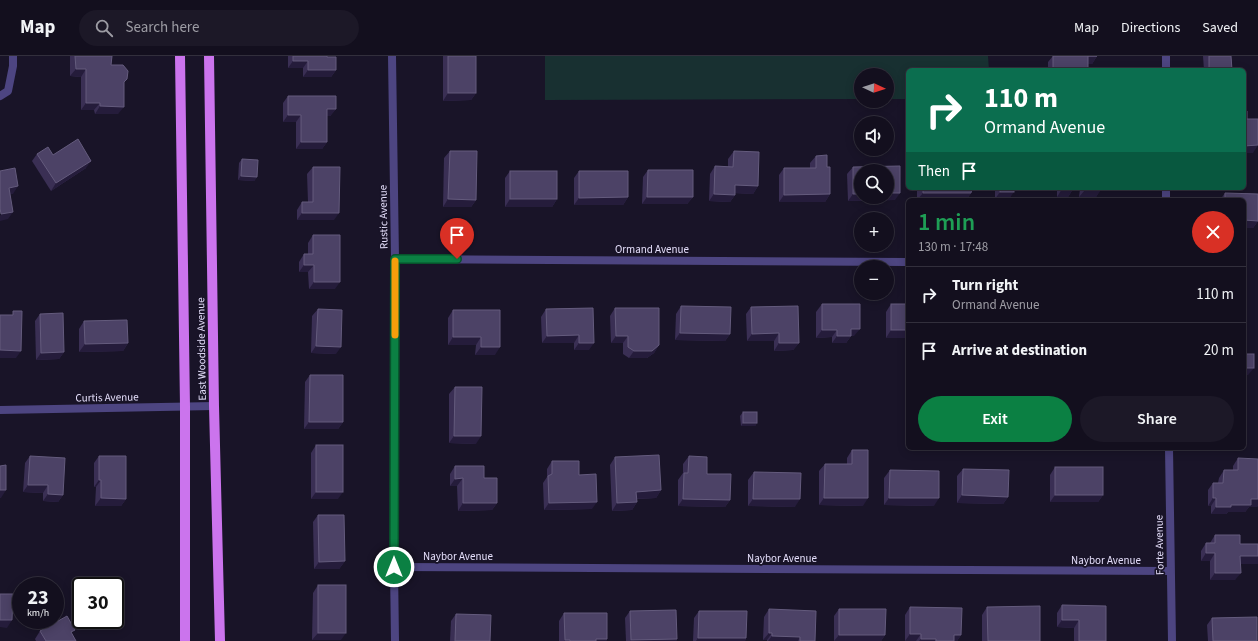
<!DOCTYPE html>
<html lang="en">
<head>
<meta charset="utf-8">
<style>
	:root { --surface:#130f1e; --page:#1c1827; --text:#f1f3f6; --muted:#9d9ca4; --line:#322f3c; --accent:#0b8043 }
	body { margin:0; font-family:"Source Sans 3",sans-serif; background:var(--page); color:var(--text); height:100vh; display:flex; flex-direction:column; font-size:15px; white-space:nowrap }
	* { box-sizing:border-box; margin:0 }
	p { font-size:13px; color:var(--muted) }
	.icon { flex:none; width:22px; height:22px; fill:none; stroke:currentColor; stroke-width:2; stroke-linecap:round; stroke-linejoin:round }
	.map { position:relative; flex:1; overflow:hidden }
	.panel { position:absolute; left:906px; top:142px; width:340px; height:252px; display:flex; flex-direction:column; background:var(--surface); border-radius:6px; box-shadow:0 2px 10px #0003,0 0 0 1px var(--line) }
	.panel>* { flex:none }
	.banner { position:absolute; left:906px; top:12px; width:340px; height:122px; border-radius:6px; box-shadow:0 2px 10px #0003,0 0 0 1px var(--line); background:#0b6e4f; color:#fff; overflow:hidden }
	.needle { width:26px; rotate:94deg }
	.tools { position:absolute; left:854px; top:12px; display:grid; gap:8px }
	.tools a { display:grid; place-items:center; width:40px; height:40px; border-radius:50%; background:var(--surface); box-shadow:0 2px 10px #0003,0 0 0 1px var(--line); font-size:20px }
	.speed { position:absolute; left:12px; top:521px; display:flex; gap:8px; font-size:20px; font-weight:700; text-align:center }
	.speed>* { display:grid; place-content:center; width:52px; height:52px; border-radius:50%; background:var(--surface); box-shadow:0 2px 10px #0003,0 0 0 1px var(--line); line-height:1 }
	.speed small { font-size:10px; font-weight:400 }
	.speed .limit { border:2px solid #111; border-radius:6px; background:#fff; color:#111 }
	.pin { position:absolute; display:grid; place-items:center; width:34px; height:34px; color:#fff; margin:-41px -17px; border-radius:50% 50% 50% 0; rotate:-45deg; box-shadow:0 0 4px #0007 }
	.pin .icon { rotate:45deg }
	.me { position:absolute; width:44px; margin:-22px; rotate:0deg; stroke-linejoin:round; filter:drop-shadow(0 0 3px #0008) }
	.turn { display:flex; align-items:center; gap:14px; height:84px; padding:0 12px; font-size:18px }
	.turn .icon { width:52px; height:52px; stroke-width:2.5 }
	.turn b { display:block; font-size:28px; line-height:34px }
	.then { display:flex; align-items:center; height:38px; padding:0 12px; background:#0003; gap:8px; font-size:15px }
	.round { display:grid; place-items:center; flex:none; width:42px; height:42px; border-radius:21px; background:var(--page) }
	.summary { display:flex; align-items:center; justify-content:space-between; height:68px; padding:0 12px }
	h1 { font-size:24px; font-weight:600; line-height:30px; color:#1e9e55 }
	.cta { display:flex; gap:8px; margin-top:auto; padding:8px 12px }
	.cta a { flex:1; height:46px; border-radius:24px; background:var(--accent); color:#fff; font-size:16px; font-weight:600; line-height:46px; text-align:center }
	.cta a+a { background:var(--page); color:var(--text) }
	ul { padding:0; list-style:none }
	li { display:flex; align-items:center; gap:12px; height:56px; padding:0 12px; border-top:1px solid var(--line) }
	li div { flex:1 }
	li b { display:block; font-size:15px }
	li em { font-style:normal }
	header { display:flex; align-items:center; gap:24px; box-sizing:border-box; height:56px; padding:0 20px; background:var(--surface); border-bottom:1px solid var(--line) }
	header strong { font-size:19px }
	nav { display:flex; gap:22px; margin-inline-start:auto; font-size:14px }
	.search { width:280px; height:36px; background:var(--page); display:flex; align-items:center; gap:10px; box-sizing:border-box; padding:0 14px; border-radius:22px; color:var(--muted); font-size:15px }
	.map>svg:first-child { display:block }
	.green { fill:#183031 }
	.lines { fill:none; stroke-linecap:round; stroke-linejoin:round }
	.street { stroke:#4d4581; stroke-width:8 }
	.primary { stroke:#cb74ed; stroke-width:10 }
	.wall { fill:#3a2f54 }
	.shaded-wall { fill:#251c3b }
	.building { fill:#4c4266; stroke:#645b7d }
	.route-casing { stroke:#07532c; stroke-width:10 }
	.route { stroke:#0b8043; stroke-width:7 }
	.slow { stroke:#f59e0b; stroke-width:7 }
	.labels { text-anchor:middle; stroke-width:3.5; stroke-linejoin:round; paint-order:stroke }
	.street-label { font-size:11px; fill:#e5dffb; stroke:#191428 }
</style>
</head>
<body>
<header>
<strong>Map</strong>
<div class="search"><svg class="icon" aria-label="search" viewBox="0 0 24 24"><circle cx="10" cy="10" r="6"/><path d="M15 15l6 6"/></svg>Search here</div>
<nav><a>Map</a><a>Directions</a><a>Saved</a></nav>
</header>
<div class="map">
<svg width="1258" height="585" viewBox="0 0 1258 585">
	<rect width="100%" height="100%" fill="#191428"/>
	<!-- green -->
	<polygon class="green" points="545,0 988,0 989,14 908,14 908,43 887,43 887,19 861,19 861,43 545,44"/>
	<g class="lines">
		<!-- street -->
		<g class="street">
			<polyline points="392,0 395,203 394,511 395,585"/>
			<polyline points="1166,0 1166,14"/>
			<polyline points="0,40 8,35 13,10 13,0"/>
			<polyline points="1166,132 1166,144"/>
			<polyline points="395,203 908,206"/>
			<polyline points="0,354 214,350"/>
			<polyline points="1169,392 1172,585"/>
			<polyline points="394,511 1170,515"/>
		</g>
		<!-- primary -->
		<g class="primary">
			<polyline points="180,0 185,350 185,585"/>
			<polyline points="209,0 214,350 220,585"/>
		</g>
	</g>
	<!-- wall -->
	<g class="wall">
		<polygon points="70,0 112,0 111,9 124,28 118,58 95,58 94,54 81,54 81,21 70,20"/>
		<polygon points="288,0 327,0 327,1 336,14 331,21 303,21 303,12 288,12"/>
		<polygon points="443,0 476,0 476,37 471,44 443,45"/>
		<polygon points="1053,0 1097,0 1092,8 1088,8 1088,14 1094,14 1048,14 1048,6"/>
		<polygon points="1203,0 1231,0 1232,14 1204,14"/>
		<polygon points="288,40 336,53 330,60 327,60 327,86 322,93 296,93 296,66 283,66 283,47"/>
		<polygon points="450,95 476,144 471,151 443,151 444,102"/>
		<polygon points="734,95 758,130 753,138 735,137 735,139 730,146 709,145 710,118 715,110 728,111 728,103"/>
		<polygon points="37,98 86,112 51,135 32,105"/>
		<polygon points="816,100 827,111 830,138 825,146 779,146 779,119 784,112 810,112 810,107"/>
		<polygon points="242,103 257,121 254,125 238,124 239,107"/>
		<polygon points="313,111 334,164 297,164 297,154 302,146 308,146 307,118"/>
		<polygon points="853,111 895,144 848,145 847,118"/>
		<polygon points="648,114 693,141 687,148 642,148 643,121"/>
		<polygon points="510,115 557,143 552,151 505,151 505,122"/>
		<polygon points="579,115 628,141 623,149 574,149 574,122"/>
		<polygon points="917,132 972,132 971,137 966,144 917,144"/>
		<polygon points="995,132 1034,132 1033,134 1014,134 1009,143 995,143"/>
		<polygon points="1057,132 1101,132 1096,141 1079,141 1080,133 1073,133 1068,141 1057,141"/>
		<polygon points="1225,137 1258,138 1258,165 1253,172 1244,172 1244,144 1220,144"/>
		<polygon points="313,179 335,233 309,233 308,216 299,216 299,206 304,198 308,198 308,187"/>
		<polygon points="822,248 854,280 851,280 846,287 832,287 832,281 816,282 816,256"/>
		<polygon points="891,248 908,282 886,282 886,256"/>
		<polygon points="681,250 730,278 725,285 675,284 676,258"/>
		<polygon points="751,251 799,287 793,294 774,295 774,285 747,285 746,258"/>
		<polygon points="593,252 589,294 574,294 574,287 542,287 541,261 546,253"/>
		<polygon points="615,252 659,289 654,297 647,302 629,302 623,298 623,287 611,287 610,260"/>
		<polygon points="318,253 336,298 311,297 312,260"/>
		<polygon points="453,254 500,254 495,299 475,299 476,289 448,289 448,262"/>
		<polygon points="40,258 64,296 59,303 36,304 35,265"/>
		<polygon points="84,265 128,287 123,295 79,296 79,273"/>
		<polygon points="310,319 343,366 338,373 304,373 305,326"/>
		<polygon points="455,331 476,388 449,387 449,338"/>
		<polygon points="743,356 757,367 755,370 741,370 740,360"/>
		<polygon points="316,389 338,443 311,443 311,397"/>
		<polygon points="852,394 863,450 819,449 819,415 825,408 847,408 847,402"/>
		<polygon points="30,400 63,439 58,446 43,445 43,437 23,436 25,407"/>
		<polygon points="99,400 126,443 121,450 95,450 96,431 94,431 94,407"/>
		<polygon points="689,400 707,418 730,444 725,451 678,450 678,424 683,417 683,408"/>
		<polygon points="615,401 661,434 656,442 637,443 637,446 632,454 612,455 610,409"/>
		<polygon points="1238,402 1258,415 1258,449 1257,451 1249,451 1245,456 1228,456 1226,458 1211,458 1211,450 1208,450 1208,434 1213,427 1218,427 1219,422 1224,414 1233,414 1233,410"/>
		<polygon points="552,405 579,419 592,453 544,454 543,427 547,421 547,413"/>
		<polygon points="455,410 484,422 497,447 492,454 458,455 457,430 450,430 450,418"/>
		<polygon points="1055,411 1103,439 1098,446 1050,446 1050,419"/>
		<polygon points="963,413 1008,441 1003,448 957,447 957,420"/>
		<polygon points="890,414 934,450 884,449 884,422"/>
		<polygon points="754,416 795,451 748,450 748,424"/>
		<polygon points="318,459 345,505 339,513 314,513 313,466"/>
		<polygon points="1215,479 1240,488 1258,508 1240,508 1235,524 1210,524 1210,505 1201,505 1201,495 1206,487 1210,487"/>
		<polygon points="318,529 341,584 312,584 313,537"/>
		<polygon points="1062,549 1106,585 1074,585 1074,572 1057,571 1057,557"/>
		<polygon points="910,551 961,579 957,585 905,585 905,559"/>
		<polygon points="987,551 1040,585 982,585 982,559"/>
		<polygon points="769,553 815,585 767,585 767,584 763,584 764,561"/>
		<polygon points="839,553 885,579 881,585 834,585 834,560"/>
		<polygon points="630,555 677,583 676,585 626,585 625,562"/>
		<polygon points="699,555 746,582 745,585 693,585 694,562"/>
		<polygon points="564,557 607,583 606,585 559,585 559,565"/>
		<polygon points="456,558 490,585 450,585 451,565"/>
		<polygon points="1212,562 1257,585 1208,585 1207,569"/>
		<polygon points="40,575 72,578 76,585 36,585 35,583"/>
	</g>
	<!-- shaded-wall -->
	<g class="shaded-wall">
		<polygon points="1088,0 1097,0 1092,8 1083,8"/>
		<polygon points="293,5 308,5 303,12 288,12"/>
		<polygon points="76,13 86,13 81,21 70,20"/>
		<polygon points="308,14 336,14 331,21 303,21"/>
		<polygon points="448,37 476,37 471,44 443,45"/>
		<polygon points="86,47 100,47 94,54 81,54"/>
		<polygon points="100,50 124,51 118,58 95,58"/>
		<polygon points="327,53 336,53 330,60 322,60"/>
		<polygon points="288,59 301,59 296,66 283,66"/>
		<polygon points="301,86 327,86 322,93 296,93"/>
		<polygon points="1258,89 1253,97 1244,97 1244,90"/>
		<polygon points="91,105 86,112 51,135 56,127"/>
		<polygon points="241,120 257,121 254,125 238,124"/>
		<polygon points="735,129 758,130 753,138 730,137"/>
		<polygon points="18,130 13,138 3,139 9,132"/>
		<polygon points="1010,132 1034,132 1033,134 1009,134"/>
		<polygon points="1069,132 1081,132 1080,133 1068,133"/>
		<polygon points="1062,133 1073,133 1068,141 1057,141"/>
		<polygon points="1085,134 1101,134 1096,141 1079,141"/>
		<polygon points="1000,136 1014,136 1009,143 995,143"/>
		<polygon points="887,137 900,137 895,144 848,145 853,138 861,138 861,141 887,141"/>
		<polygon points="923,137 971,137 966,144 917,144"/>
		<polygon points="714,138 735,139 730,146 709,145"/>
		<polygon points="830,138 825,146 779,146 784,139"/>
		<polygon points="628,141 623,149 574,149 579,142"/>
		<polygon points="647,141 693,141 687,148 642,148"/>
		<polygon points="448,143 476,144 471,151 443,151"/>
		<polygon points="510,143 557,143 552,151 505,151"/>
		<polygon points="13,156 8,163 0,165 0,160 1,158"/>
		<polygon points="302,157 339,157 334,164 297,164"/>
		<polygon points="1244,164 1258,165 1253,172 1244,172"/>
		<polygon points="304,209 314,209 308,216 299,216"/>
		<polygon points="314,226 340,226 335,233 309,233"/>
		<polygon points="851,273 860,273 854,280 851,280 846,287 832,287 837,280"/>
		<polygon points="822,274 837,274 832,281 816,282"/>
		<polygon points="891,274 908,274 908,282 886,282"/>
		<polygon points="680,277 730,278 725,285 675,284"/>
		<polygon points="779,277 774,285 747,285 752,278"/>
		<polygon points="579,279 574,287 542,287 547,280"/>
		<polygon points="616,280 628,280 623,287 611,287"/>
		<polygon points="453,281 481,281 476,289 448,289"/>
		<polygon points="128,287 123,295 79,296 85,288"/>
		<polygon points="579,287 594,287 589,294 574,294"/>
		<polygon points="779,287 799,287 793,294 774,295"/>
		<polygon points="659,289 654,297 647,302 629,302 634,295"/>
		<polygon points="316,290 341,291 336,298 311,297"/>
		<polygon points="481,291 500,291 495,299 475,299"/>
		<polygon points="0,294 21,295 16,302 0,302"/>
		<polygon points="64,296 59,303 36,304 41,297"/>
		<polygon points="1244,312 1254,312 1248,319 1244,319"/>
		<polygon points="309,366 343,366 338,373 304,373"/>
		<polygon points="743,367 757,367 755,370 741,370"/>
		<polygon points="454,380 481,380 476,388 449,387"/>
		<polygon points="463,422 457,430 450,430 455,423"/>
		<polygon points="99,424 101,424 96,431 94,431"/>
		<polygon points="28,429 48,429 43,437 23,436"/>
		<polygon points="0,434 6,434 1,442 0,442"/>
		<polygon points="661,434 656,442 631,443 636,436"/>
		<polygon points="316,436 343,436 338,443 311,443"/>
		<polygon points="48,438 63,439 58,446 43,445"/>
		<polygon points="962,439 1008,441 1003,448 957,447"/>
		<polygon points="1055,439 1103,439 1098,446 1050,446"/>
		<polygon points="101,442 126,443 121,450 95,450"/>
		<polygon points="824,442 868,442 863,450 819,449"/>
		<polygon points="889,442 939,442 934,450 884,449"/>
		<polygon points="1213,442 1216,442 1211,450 1208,450"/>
		<polygon points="683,443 730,444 725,451 678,450"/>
		<polygon points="753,443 800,443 795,451 748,450"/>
		<polygon points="1251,443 1258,443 1258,449 1257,451 1249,451 1245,456 1228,456 1226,458 1211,458 1216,451 1231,449"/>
		<polygon points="597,446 592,453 544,454 549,447"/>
		<polygon points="637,446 632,454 612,455 617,447"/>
		<polygon points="463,447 497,447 492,454 458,455"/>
		<polygon points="1206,497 1215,497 1210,505 1201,505"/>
		<polygon points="1240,500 1258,500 1258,508 1235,508"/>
		<polygon points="345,505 339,513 314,513 319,506"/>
		<polygon points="1215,517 1241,517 1235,524 1210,524"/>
		<polygon points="0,564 12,564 7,572 0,571"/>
		<polygon points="1062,564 1079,564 1074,572 1057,571"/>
		<polygon points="318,577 346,577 341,584 312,584"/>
		<polygon points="769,577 772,577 767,584 763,584"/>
		<polygon points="910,578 921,578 916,585 905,585"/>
		<polygon points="839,579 885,579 881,585 834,585"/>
		<polygon points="954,579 961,579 957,585 950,585"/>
		<polygon points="772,580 800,581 798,585 768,585"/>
		<polygon points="698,582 746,582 745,585 696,585"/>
		<polygon points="596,583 607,583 606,585 595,585"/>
		<polygon points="677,583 676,585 631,585 631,584"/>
		<polygon points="921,583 936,583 935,585 919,585"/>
	</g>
	<!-- building -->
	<g class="building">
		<polygon points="75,0 112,0 111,9 123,9 128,15 127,23 124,26 124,51 100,50 100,47 86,47 86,13 76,13"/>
		<polygon points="293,0 327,0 327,1 336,1 336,14 308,14 308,5 293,5"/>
		<rect x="448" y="0" width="28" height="37"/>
		<polygon points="1053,0 1097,0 1088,0 1088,14 1094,13 1094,14 1053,14"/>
		<polygon points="1209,0 1231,0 1232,14 1209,14"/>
		<polygon points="288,40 336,40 336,53 327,53 327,86 301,86 301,59 288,59"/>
		<polygon points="1244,55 1247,55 1247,63 1258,63 1258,89 1244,90"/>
		<polygon points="78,83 91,105 56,127 37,98 48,91 53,99"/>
		<polygon points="450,95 477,95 476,144 448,143"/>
		<polygon points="734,95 759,96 758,130 735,129 735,139 714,138 715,110 733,111"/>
		<polygon points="827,99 827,111 830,111 830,138 784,139 784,112 816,112 816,100"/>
		<polygon points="242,103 258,104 257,121 241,120"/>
		<polygon points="900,110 900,137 887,137 887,115 861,115 861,138 853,138 853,111"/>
		<polygon points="313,111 340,111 339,157 302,157 302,146 313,146"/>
		<polygon points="15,112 18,130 9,132 13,156 1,158 0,152 0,115"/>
		<polygon points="648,114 693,114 693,141 647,141"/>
		<rect x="510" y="115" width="47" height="28"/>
		<polygon points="579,115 628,115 628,141 579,142"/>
		<polygon points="923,132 972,132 971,137 923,137"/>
		<rect x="1000" y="132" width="14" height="4"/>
		<rect x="1062" y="132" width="11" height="1"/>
		<rect x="1085" y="132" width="16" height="2"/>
		<polygon points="1225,137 1258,138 1258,165 1244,164 1244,144 1225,144"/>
		<polygon points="313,179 340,179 340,226 314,226 314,209 304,209 304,198 313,198"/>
		<polygon points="822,248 860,248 860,273 851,273 851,280 837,280 837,274 822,274"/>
		<rect x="891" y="248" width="17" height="26"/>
		<polygon points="681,250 731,251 730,278 680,277"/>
		<polygon points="798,250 799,287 779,287 779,277 752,278 751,251"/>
		<polygon points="593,252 594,287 579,287 579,279 547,280 546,253"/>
		<polygon points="615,252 659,252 659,289 652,295 634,295 628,291 628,280 616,280"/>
		<polygon points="318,253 342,254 341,291 316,290"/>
		<polygon points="453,254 500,254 500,291 481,291 481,281 453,281"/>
		<polygon points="13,255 22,255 21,295 0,294 0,259 13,259"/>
		<polygon points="63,257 64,296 41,297 40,258"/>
		<polygon points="127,264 128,287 85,288 84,265"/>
		<rect x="1244" y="298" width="10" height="14"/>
		<polygon points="310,319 343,319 343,366 309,366"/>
		<polygon points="455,331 482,331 481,380 454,380"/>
		<rect x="743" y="356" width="14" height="11"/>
		<rect x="316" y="389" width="27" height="47"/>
		<polygon points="852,394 868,394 868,442 824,442 825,408 852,408"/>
		<polygon points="659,399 661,434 636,436 637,446 617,447 615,401"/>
		<polygon points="30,400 65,402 63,439 48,438 48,429 28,429"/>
		<polygon points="99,400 126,400 126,443 101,442 101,424 99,424"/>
		<polygon points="689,400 707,401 707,418 731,418 730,444 683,443 684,417 688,417"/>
		<polygon points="1238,402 1258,403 1258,443 1251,443 1251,449 1231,449 1231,451 1216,451 1216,442 1213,442 1213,427 1223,427 1224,414 1238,414"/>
		<polygon points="552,405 579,405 579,419 596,418 597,446 549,447 548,420 552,418"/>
		<polygon points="6,409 6,434 0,434 0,410"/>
		<polygon points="455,410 484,410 484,422 497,422 497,447 463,447 463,422 455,423"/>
		<rect x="1055" y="411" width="48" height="28"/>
		<polygon points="963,413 1009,414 1008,441 962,439"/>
		<polygon points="890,414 939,415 939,442 889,442"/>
		<polygon points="754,416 801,417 800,443 753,443"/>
		<polygon points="318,459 344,459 345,505 319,506"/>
		<polygon points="1215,479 1240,479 1240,488 1258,488 1258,500 1240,500 1241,517 1215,517 1215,497 1206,497 1206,487 1215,487"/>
		<rect x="318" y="529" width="28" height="48"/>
		<polygon points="0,538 13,538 12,564 0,564"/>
		<polygon points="1062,549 1106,550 1106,585 1079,585 1079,564 1062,564"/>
		<polygon points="1040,550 1040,585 988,585 987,551"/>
		<polygon points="910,551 962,552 961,579 954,579 954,585 936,585 936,583 921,583 921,578 910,578"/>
		<polygon points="769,553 816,555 815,585 800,585 800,581 772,580 772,577 769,577"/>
		<polygon points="839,553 886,553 885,579 839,579"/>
		<polygon points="676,554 677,583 631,584 630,555"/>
		<polygon points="699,555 747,555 746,582 698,582"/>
		<polygon points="564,557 607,557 607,583 596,583 596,585 570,585 570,584 565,584"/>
		<polygon points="456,558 491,559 490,585 455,585"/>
		<polygon points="67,560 75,574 71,576 76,585 46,585 40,575"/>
		<polygon points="1257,561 1257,585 1213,585 1212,562"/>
	</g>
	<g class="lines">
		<defs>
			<polyline id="route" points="394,511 395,203 457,203"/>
		</defs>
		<!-- route casing -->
		<use href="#route" class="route-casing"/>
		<!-- route -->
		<use href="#route" class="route"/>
		<!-- slow -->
		<polyline class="slow" points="395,279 395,205"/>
	</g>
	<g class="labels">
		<!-- street labels -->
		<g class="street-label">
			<text transform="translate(383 161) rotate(-91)" y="4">Rustic Avenue</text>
			<text x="652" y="197">Ormand Avenue</text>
			<text transform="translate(201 293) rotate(-91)" y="4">East Woodside Avenue</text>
			<text transform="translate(107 341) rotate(-1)" y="4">Curtis Avenue</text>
			<text transform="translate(1159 489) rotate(-91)" y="4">Forte Avenue</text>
			<text x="458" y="504">Naybor Avenue</text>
			<text x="782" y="506">Naybor Avenue</text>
			<text x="1106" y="508">Naybor Avenue</text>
		</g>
	</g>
</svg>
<div class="tools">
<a><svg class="needle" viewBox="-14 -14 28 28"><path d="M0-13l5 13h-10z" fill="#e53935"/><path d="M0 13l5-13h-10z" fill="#9d9ca4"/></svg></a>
<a><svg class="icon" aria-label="sound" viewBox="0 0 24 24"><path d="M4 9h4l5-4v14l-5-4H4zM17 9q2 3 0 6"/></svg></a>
<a><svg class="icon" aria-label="search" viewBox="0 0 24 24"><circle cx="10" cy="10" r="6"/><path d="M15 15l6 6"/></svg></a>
<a>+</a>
<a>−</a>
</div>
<div class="speed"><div>23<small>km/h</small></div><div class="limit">30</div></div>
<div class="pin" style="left:457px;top:203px;background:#d93025"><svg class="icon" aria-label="arrive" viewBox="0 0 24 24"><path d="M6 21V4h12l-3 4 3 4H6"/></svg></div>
<svg class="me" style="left:394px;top:511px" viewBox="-20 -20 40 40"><circle r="17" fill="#0b8043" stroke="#fff" stroke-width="3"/><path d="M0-11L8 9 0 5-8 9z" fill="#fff"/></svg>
<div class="banner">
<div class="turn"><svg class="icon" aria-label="right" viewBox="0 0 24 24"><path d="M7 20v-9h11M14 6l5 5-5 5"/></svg><div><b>110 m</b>Ormand Avenue</div></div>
<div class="then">Then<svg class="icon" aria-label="arrive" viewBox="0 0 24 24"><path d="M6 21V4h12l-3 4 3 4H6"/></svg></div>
</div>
<section class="panel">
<div class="summary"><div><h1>1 min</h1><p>130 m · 17:48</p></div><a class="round" style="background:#d93025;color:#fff"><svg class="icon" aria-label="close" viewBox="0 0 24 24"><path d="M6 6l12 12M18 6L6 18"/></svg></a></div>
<ul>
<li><svg class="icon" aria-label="right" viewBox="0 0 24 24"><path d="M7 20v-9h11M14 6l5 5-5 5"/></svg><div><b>Turn right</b><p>Ormand Avenue</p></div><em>110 m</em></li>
<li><svg class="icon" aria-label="arrive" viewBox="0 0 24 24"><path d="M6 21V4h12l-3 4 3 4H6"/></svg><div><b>Arrive at destination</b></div><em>20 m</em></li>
</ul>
<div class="cta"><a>Exit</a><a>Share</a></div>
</section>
</div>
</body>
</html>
